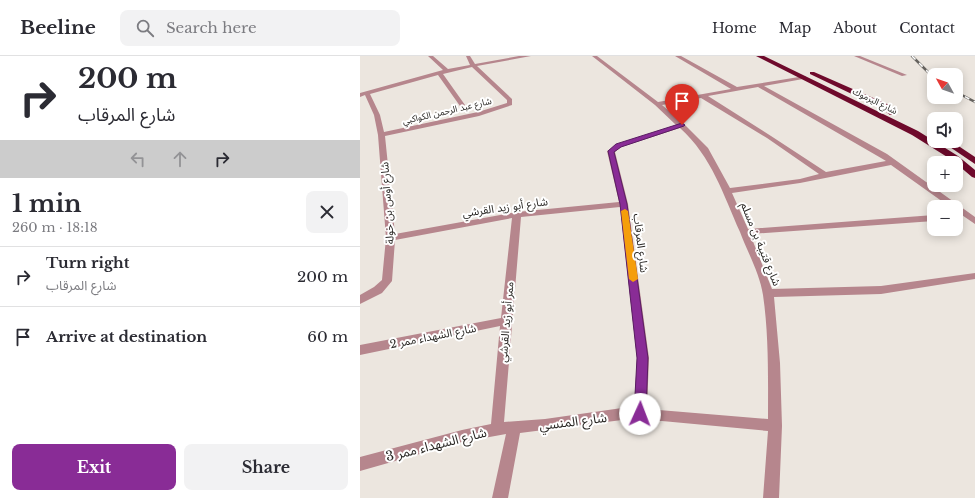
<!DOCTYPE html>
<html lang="en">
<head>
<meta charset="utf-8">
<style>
	:root { --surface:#fff; --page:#f2f2f3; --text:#2b2b33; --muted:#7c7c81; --line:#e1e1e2; --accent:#892c96 }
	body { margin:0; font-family:"Libre Baskerville","Noto Sans Arabic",serif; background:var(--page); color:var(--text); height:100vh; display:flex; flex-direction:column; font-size:15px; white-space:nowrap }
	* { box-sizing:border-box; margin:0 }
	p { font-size:13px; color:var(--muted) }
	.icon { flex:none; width:22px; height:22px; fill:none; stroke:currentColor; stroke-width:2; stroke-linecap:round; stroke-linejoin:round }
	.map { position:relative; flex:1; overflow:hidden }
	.details { display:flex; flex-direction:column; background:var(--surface); width:360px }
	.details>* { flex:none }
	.guide { background:#fff; color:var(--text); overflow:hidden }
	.needle { width:26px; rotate:310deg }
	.buttons { position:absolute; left:567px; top:12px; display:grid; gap:8px }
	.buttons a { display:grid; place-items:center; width:36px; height:36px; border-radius:8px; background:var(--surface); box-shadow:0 2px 10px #0003; font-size:20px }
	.pin { position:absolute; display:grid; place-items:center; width:34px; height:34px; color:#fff; margin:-41px -17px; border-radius:50% 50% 50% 0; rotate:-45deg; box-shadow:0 0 4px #0007 }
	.pin .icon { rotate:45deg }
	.me { position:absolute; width:44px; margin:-22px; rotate:2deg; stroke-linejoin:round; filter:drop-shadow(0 0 3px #0008) }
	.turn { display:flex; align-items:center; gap:14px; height:84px; padding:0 12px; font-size:18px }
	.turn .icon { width:52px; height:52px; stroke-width:2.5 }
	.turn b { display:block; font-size:28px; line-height:34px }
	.lanes { display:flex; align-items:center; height:38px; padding:0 12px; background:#0003; justify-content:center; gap:20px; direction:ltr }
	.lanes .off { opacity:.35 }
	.round { display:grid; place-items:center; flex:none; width:42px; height:42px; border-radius:8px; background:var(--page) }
	.head { display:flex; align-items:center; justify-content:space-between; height:68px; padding:0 12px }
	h1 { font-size:24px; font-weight:700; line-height:30px }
	.primary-button { display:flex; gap:8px; margin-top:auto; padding:8px 12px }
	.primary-button a { flex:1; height:46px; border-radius:8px; background:var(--accent); color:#fff; font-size:16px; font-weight:700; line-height:46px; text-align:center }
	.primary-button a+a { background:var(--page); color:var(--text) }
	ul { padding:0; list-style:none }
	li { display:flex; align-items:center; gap:12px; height:60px; padding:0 12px; border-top:1px solid var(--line) }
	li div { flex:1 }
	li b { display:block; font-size:15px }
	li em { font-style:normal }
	header { display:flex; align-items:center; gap:24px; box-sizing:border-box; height:56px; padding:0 20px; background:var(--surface); border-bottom:1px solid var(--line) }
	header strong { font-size:19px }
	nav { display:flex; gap:22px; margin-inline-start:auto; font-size:14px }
	.search { width:280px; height:36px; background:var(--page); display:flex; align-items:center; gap:10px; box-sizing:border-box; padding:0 14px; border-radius:8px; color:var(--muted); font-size:15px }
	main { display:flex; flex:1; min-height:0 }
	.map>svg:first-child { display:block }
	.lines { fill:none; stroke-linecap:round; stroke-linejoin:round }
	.minor { fill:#b6868d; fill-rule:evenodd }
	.highway { fill:#6f0a2c; fill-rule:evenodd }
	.rail-casing { stroke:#66635f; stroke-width:2.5 }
	.rail { stroke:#fff; stroke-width:1.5; stroke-dasharray:5; stroke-linecap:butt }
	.route { fill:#892c96; stroke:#591d62 }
	.slow { fill:#f59e0b }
	.labels { text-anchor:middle; stroke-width:4; stroke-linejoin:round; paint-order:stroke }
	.far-street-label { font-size:9px; fill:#2a2825; stroke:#fff }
	.street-label { font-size:11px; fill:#2a2825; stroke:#fff }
	.near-street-label { font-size:13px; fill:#2a2825; stroke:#fff }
</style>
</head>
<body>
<header>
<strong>Beeline</strong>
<div class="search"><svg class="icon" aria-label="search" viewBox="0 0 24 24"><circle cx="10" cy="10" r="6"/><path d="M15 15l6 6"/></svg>Search here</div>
<nav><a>Home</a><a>Map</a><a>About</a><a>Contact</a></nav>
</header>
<main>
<section class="details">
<div class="guide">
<div class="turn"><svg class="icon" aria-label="right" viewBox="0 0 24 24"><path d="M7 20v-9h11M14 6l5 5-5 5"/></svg><div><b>200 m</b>شارع المرقاب</div></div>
<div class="lanes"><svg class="icon off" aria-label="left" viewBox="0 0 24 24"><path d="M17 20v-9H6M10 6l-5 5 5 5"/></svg><svg class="icon off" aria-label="ahead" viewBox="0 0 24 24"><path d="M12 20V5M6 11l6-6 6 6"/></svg><svg class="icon" aria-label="right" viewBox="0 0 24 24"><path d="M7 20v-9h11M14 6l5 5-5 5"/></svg></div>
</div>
<div class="head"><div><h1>1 min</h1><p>260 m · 18:18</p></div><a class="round"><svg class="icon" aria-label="close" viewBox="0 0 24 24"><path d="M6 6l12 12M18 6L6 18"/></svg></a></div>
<ul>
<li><svg class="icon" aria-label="right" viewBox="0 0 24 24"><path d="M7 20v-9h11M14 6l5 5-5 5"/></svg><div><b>Turn right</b><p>شارع المرقاب</p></div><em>200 m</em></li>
<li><svg class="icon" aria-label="arrive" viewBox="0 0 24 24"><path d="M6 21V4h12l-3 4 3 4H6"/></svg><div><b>Arrive at destination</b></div><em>60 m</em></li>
</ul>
<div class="primary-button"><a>Exit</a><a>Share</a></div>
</section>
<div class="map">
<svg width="615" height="442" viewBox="0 0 615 442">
	<rect width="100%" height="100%" fill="#ece6df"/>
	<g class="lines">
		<!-- minor -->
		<g class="minor">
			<path d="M68,0H73L88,13L110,9L106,0H110L115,8L159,0H171L117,10L152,43V49L119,60L25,80L35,178L157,156L259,146L247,95L257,89L316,69L295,49L232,0H237L298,46L371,33L315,0H321L377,31L445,20L446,21L443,23L404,30L527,98L615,161V168L596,155V151H590L531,109L440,127L372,137L388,173L574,159V165L390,178L412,233L521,230L615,217V223L521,238L414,241L420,307L422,370L419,442H403L408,375L302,365L262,364L160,377L148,442H132L146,378L102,386L0,415V401L102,374L131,368L140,270L0,299V289L141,262L152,162L35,184L32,225L22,237L0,248V239L14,231L22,224L26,182L18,79L14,59L5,39L0,41V37L83,14ZM112,11L147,44V47L118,56L24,76L20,59L10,38L78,19L100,50H104L105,49L83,18ZM398,31L521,102L526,105L466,116L411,80L348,40ZM341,42L407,82L459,118L440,123L370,132L348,92L324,68L302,49ZM320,72C352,101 363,138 380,176C387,195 400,218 403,239C409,280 408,322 408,363L287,353L289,302L268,148L255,96L261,91ZM260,151L277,302L274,352H262L185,363L144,366L161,161Z"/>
			<polygon points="494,0 500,0 547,19 542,20"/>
		</g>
		<!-- highway -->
		<g class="highway">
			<polygon points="396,0 404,0 558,75 598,100 615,114 615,122 612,121 592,104 552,79"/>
			<polygon points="450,16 454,16 527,48 537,57 536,59 530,59 521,52 450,18"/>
			<polygon points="581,85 591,85 615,101 615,108"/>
		</g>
		<defs>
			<g id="rail">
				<polyline points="552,0 574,22"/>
				<polyline points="596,36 615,46"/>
			</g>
		</defs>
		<!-- rail casing -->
		<use href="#rail" class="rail-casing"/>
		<!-- rail -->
		<use href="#rail" class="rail"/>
	</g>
	<!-- route -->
	<polygon class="route" points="322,67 325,69 324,70 261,91 254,96 267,148 288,302 286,358 285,362 280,364 276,362 274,358 277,302 260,148 248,95 256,88"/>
	<!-- slow -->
	<polygon class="slow" points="265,153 268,155 278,223 273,226 269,223 261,155"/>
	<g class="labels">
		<!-- far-street labels -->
		<g class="far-street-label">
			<text transform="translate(515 45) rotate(26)" y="3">شارع اليرموك</text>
			<text transform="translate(87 55) rotate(-13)" y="3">شارع عبد الرحمن الكواكبي</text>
		</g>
		<!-- street labels -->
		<g class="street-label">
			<text transform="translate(27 147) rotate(-94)" y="4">شارع أوس بن خولة</text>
			<text transform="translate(145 151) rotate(-8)" y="4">شارع أبو زيد القرشي</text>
			<text transform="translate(281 187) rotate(83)" y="4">شارع المرقاب</text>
			<text transform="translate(401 188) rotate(68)" y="4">شارع قتيبة بن مسلم</text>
			<text transform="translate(146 266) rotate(-85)" y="4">ممر أبو زيد القرشي</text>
			<text transform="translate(73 280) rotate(-11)" y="4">شارع الشهداء ممر 2</text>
		</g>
		<!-- near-street labels -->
		<g class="near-street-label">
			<text transform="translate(213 365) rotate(-7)" y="5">شارع المنسي</text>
			<text transform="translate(76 388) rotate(-14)" y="5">شارع الشهداء ممر 3</text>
		</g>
	</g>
</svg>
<div class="buttons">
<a><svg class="needle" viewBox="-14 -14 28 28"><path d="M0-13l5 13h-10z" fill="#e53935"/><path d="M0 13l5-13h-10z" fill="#7c7c81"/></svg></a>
<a><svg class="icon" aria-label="sound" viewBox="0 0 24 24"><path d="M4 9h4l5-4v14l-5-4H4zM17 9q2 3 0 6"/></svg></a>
<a>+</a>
<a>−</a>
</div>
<div class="pin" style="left:322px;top:69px;background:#d93025"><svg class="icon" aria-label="arrive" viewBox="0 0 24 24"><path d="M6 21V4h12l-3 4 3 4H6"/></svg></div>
<svg class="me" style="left:280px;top:358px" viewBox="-20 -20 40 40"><circle r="19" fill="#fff"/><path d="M0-13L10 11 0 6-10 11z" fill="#892c96"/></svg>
</div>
</main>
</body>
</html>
